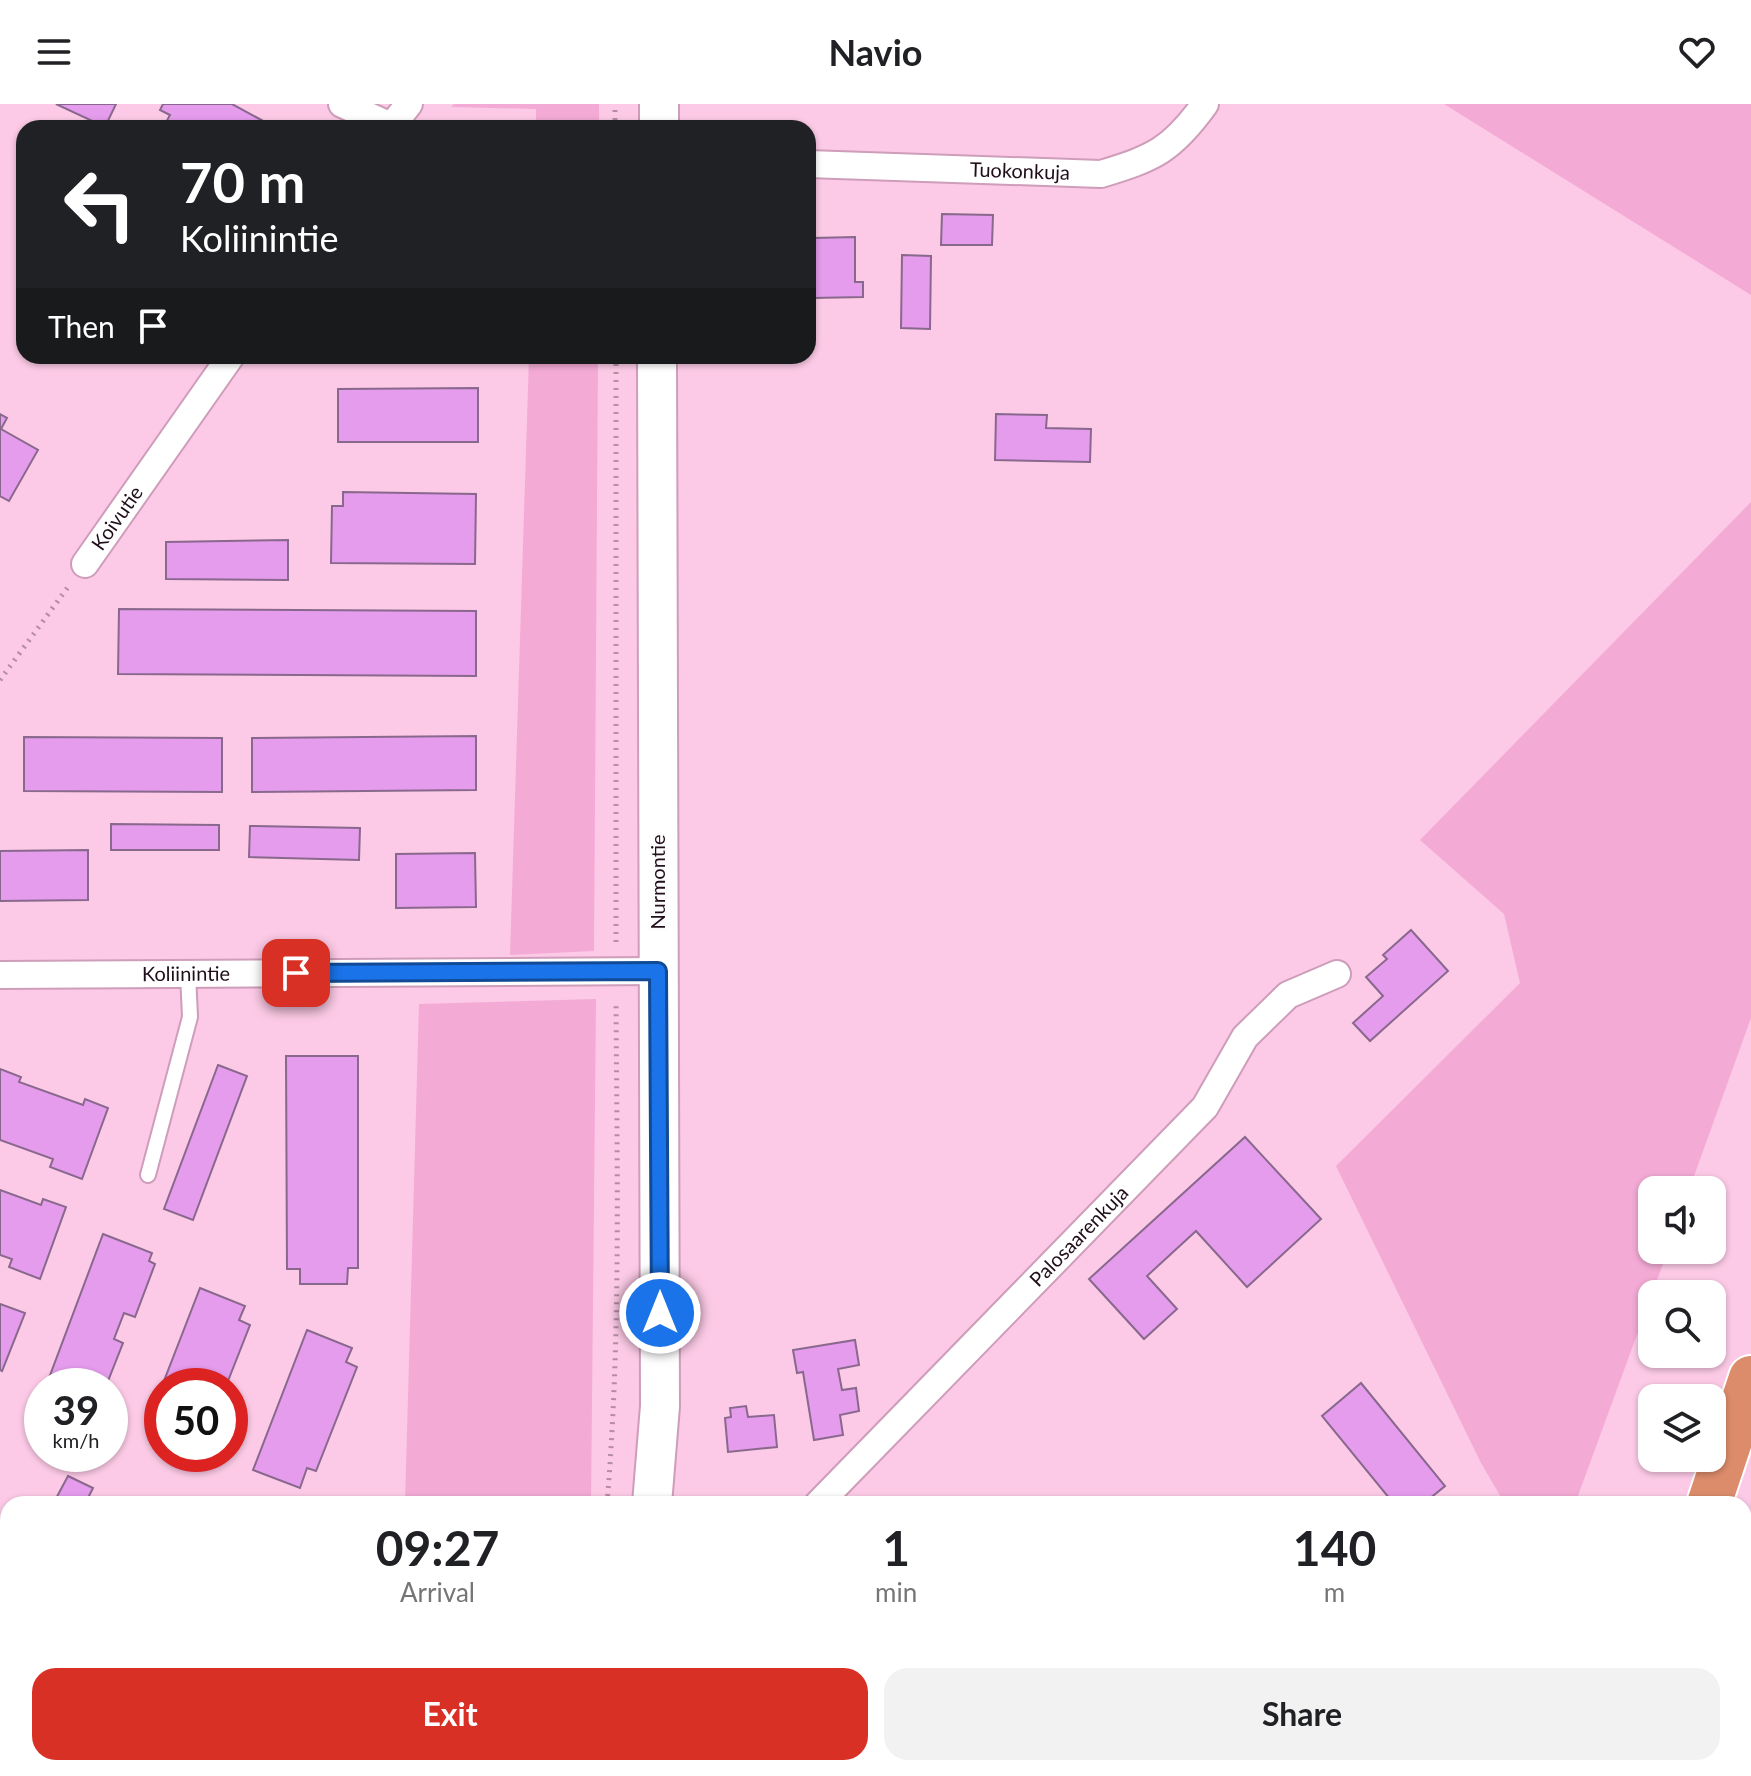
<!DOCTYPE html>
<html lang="en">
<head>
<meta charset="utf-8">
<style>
	:root { --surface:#fff; --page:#f2f2f2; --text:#202124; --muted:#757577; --accent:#d93025 }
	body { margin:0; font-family:Lato,sans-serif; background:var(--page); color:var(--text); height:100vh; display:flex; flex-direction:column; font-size:30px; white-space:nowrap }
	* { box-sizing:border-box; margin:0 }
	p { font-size:26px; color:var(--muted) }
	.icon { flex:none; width:44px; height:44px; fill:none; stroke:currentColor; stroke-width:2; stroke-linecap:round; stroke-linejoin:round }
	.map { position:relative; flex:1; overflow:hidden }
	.panel { position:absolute; left:0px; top:1392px; width:1752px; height:280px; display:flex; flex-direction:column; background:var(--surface); border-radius:24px 24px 0 0; box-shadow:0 2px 6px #0004 }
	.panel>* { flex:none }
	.hud { position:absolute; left:16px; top:16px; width:800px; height:244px; border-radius:24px; box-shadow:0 2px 6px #0004; background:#202124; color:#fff; overflow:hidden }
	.tools { position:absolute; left:1638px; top:1072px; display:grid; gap:16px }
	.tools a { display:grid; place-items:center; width:88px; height:88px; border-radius:16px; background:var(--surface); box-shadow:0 2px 6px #0004; font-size:40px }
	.speed { position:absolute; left:24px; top:1264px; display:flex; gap:16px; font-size:40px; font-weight:700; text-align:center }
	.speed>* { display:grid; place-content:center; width:104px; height:104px; border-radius:50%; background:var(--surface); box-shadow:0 2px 6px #0004; line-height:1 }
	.speed small { font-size:20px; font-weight:400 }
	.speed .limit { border:12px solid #d22; background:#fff; color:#111 }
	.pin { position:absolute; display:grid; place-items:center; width:68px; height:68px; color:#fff; margin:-34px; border-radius:16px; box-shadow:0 4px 12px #0006 }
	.me { position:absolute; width:88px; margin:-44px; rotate:0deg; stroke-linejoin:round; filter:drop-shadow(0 0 6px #0008) }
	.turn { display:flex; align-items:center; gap:28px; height:168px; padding:0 32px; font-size:36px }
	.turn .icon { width:104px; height:104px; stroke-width:2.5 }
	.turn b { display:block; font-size:56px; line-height:68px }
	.then { display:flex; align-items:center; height:76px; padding:0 32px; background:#0003; gap:16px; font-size:30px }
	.eta { display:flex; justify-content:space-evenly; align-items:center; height:136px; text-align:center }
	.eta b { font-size:48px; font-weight:700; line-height:56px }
	.button { display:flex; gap:16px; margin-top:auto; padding:16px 32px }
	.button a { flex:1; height:92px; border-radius:24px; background:var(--accent); color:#fff; font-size:32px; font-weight:700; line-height:92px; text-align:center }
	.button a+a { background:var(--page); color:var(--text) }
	header { display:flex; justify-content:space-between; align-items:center; height:104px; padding:0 32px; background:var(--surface); font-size:36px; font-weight:700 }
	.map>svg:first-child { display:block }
	.green { fill:#f3aad5 }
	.building { fill:#e59ced; stroke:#89688d; stroke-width:2 }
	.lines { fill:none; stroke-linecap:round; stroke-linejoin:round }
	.lane-casing { stroke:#ce9db9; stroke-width:18 }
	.street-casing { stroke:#ce9db9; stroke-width:30 }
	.secondary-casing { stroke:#ce9db9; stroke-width:42 }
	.highway-casing { stroke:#fff; stroke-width:48 }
	.path { stroke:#b48ca3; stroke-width:5; stroke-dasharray:2 6; stroke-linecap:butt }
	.lane { stroke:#fff; stroke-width:14 }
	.street { stroke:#fff; stroke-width:26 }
	.secondary { stroke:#fff; stroke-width:38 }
	.highway { stroke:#dc8c6b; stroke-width:44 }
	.route-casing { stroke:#114b97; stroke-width:20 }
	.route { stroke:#1a73e8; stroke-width:14 }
	.labels { text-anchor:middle; stroke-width:6; stroke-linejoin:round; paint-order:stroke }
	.street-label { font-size:20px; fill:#200f1a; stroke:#fcfcfc }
</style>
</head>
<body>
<header><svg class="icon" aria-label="menu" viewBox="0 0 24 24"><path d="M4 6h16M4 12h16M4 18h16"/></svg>Navio<svg class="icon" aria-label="heart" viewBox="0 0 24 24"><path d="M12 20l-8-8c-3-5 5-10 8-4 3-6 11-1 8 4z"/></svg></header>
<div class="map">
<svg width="1751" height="1672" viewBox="0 0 1751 1672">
	<rect width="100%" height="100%" fill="#fccae6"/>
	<!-- green -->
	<g class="green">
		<polygon points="454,0 599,0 599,24 536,24 536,5 451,3"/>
		<polygon points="1444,0 1751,0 1751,191"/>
		<polygon points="529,252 598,252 594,847 510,851"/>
		<polygon points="1751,398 1751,914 1689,1086 1652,1086 1652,1146 1668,1146 1575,1400 1505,1400 1481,1359 1336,1062 1520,879 1504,810 1420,736"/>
		<polygon points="596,895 591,1400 405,1400 419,900"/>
	</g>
	<!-- building -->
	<g class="building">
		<polygon points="56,0 116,0 105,23"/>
		<polygon points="163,0 232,0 276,24 172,24 165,20 170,11 160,6"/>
		<polygon points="942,110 993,111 992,141 941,141"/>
		<polygon points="855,133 855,178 863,178 863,193 813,194 813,134"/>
		<polygon points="902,151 931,152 930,225 901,224"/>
		<polygon points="478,284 478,338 338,338 338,285"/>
		<polygon points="0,310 7,314 1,325 38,346 9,397 0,392"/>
		<polygon points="996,310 1047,311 1046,324 1091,325 1090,358 995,356"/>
		<polygon points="343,388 476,390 475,460 331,459 332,402 343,402"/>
		<polygon points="288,436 288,476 166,475 166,438"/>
		<polygon points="119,505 476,507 476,572 118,570"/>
		<polygon points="476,632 476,686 252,688 252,634"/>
		<polygon points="24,633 222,634 222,688 24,687"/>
		<polygon points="111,720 219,721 219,746 111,746"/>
		<polygon points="250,722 360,724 359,756 249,753"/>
		<polygon points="88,746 88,796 0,797 0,747"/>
		<polygon points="475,749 476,803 396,804 396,750"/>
		<polygon points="1411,826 1448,867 1370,937 1353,919 1383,892 1366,873 1387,855 1383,851"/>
		<polygon points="286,952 358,952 358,1164 348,1164 347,1180 300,1180 300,1165 287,1165"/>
		<polygon points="218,961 247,972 193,1116 164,1105"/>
		<polygon points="0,965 21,973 19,978 83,1001 85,995 108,1004 82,1075 50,1063 53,1055 0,1036"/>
		<polygon points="1245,1033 1321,1115 1247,1183 1196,1127 1147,1172 1177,1205 1144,1235 1089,1175"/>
		<polygon points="0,1086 41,1101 43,1095 66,1103 40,1175 9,1163 12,1155 0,1151"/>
		<polygon points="103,1130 152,1149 149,1157 155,1160 135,1213 124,1209 114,1235 123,1239 106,1282 46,1282"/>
		<polygon points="200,1184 245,1202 239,1216 250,1221 226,1282 162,1282"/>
		<polygon points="0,1200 25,1209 2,1267 0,1266"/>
		<polygon points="307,1226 352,1244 346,1258 357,1263 316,1367 307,1364 300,1384 253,1366"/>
		<polygon points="855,1236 859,1261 838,1265 842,1286 856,1284 859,1307 840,1311 843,1331 814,1336 803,1268 797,1269 793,1246"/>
		<polygon points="1361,1279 1445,1382 1423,1400 1394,1400 1322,1312"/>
		<polygon points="162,1283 162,1330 146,1323"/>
		<polygon points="746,1302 748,1313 774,1311 777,1343 728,1348 725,1314 731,1313 730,1304"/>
		<polygon points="68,1372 93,1384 85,1400 53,1400"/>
	</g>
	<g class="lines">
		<defs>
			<polyline id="lane" points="148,1071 190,913 188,870"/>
			<g id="street">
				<polyline points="342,0 391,22"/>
				<polyline points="390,24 409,0"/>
				<path id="s1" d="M808,60L1101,70C1154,54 1172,46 1205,0"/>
				<path id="s2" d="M85,460L231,252"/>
				<path id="s3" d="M0,871L658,867"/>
				<path id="s4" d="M818,1400L1205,1003L1245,933L1288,891L1337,870"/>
				<polyline points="0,1583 8,1586"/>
				<polyline points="202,1664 221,1672"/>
			</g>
			<g id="secondary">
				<polyline points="659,24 659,0"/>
				<polyline points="652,1400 660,1302 657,252"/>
				<polyline points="584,1672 587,1664"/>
			</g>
			<g id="highway">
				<polyline points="1709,1400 1751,1274"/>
				<polyline points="1615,1672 1618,1664"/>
			</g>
		</defs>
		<!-- lane casing -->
		<use href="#lane" class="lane-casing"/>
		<!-- street casing -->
		<use href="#street" class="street-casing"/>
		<!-- secondary casing -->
		<use href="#secondary" class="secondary-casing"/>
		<!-- highway casing -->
		<use href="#highway" class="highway-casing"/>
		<!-- path -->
		<g class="path">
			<polyline points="615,24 615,0"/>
			<polyline points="616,252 616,839"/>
			<polyline points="0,576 68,483"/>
			<path d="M607,1400C621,1233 617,1065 616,897"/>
			<polyline points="1744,1587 1751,1590"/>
			<polyline points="534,1672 538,1664"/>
		</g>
		<!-- lane -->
		<use href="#lane" class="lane"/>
		<!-- street -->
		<use href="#street" class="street"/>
		<!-- secondary -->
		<use href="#secondary" class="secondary"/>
		<!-- highway -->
		<use href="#highway" class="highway"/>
	</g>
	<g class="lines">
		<defs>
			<polyline id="route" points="296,869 658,867 660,1209"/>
		</defs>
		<!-- route casing -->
		<use href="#route" class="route-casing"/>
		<!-- route -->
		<use href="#route" class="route"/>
	</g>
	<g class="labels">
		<!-- street labels -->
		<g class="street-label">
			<text dy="7" stroke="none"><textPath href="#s1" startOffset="212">Tuokonkuja</textPath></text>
			<text dy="7" stroke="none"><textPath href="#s2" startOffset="56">Koivutie</textPath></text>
			<text transform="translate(658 778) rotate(-90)" y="7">Nurmontie</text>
			<text dy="7" stroke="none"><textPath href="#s3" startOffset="186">Koliinintie</textPath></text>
			<text dy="7" stroke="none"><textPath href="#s4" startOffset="374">Palosaarenkuja</textPath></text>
		</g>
	</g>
</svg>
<div class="tools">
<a><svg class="icon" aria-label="sound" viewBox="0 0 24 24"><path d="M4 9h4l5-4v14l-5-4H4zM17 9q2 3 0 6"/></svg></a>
<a><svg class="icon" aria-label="search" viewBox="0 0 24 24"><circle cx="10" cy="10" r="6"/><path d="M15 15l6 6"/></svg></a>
<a><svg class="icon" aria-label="layers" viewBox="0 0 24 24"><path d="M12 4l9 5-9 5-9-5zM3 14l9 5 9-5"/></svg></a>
</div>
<div class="speed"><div>39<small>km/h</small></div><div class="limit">50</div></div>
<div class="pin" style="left:296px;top:869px;background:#d93025"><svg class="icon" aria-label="arrive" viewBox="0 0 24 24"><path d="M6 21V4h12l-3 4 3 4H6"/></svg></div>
<svg class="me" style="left:660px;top:1209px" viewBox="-20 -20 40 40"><circle r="17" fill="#1a73e8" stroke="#fff" stroke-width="3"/><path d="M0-11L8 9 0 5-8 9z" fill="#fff"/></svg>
<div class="hud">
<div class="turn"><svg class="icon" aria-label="left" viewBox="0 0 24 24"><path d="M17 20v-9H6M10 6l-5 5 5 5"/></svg><div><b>70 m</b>Koliinintie</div></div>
<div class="then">Then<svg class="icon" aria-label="arrive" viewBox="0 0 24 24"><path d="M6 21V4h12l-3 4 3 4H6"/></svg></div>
</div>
<section class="panel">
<div class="eta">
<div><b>09:27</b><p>Arrival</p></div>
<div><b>1</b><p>min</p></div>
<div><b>140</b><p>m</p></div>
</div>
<div class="button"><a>Exit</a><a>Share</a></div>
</section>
</div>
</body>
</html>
